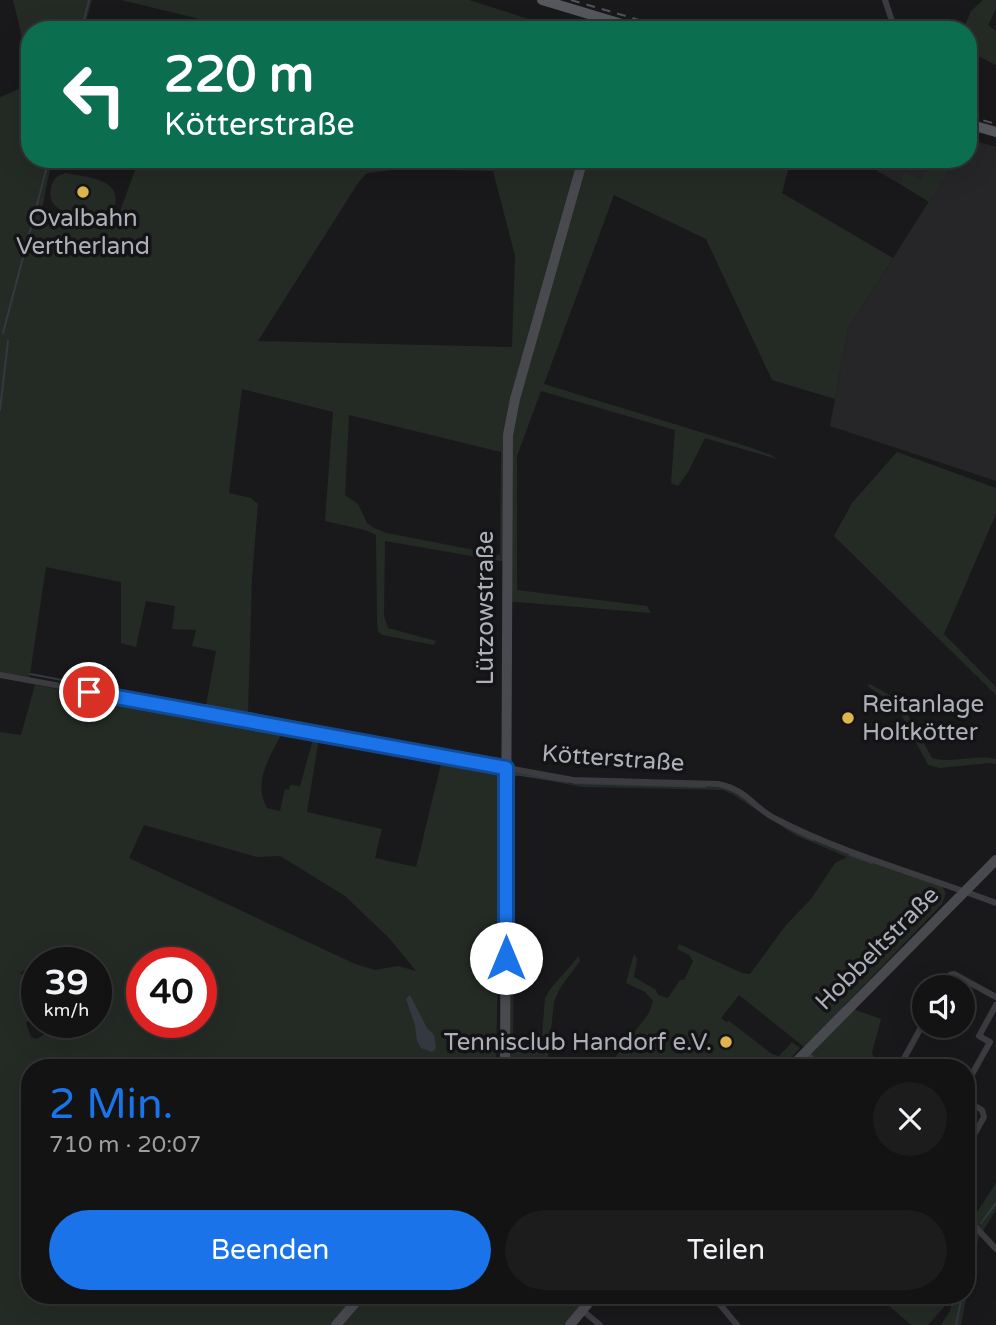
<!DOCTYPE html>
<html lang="de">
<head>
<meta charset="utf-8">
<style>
	:root { --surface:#131314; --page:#1c1c1d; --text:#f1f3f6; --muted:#9d9ea0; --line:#323234; --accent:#1a73e8 }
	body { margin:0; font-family:"Varela Round",sans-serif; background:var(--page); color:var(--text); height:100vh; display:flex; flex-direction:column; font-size:26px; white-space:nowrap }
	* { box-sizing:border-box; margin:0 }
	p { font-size:23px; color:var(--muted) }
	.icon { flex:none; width:38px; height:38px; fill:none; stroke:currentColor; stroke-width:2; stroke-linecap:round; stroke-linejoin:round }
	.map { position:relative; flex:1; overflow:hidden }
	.drawer { position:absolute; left:21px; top:1059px; width:954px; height:245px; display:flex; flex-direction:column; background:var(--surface); border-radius:28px; box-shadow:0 7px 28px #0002,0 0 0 2px var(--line) }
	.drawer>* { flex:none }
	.hud { position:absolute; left:21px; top:21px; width:956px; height:147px; border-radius:28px; box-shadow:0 7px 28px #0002,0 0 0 2px var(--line); background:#0b6e4f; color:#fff; overflow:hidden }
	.buttons { position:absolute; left:912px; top:975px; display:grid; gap:14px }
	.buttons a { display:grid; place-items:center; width:63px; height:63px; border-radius:50%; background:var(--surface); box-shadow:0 7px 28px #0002,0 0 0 2px var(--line); font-size:35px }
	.speed { position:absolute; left:21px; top:947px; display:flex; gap:14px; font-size:35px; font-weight:700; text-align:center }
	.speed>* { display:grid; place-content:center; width:91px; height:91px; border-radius:50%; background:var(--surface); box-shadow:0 7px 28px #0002,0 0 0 2px var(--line); line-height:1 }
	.speed small { font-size:18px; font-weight:400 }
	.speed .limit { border:10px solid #d22; background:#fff; color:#111 }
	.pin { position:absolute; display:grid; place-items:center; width:60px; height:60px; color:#fff; margin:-30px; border:4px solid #fff; border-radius:50%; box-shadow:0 2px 7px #0007 }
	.me { position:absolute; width:77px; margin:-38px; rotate:0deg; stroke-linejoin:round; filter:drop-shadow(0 0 5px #0008) }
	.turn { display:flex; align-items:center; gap:24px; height:147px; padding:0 28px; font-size:32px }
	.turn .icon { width:91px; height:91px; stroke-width:2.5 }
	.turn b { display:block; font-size:49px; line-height:60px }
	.round { display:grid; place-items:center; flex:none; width:74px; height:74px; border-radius:37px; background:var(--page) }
	.overview { display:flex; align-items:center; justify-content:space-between; height:119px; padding:0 28px }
	h1 { font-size:42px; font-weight:600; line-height:52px; color:var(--accent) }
	.button { display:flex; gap:14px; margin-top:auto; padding:14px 28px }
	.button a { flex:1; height:80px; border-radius:42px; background:var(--accent); color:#fff; font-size:28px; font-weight:600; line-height:80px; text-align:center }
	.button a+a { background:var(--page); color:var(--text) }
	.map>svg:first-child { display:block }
	.built { fill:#262528 }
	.green { fill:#242b25; fill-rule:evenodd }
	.water { fill:#333940 }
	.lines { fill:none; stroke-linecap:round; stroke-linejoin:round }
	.stream { stroke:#333940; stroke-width:2 }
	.street { stroke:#3b3b40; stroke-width:6 }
	.secondary { stroke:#494a50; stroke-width:10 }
	.primary { stroke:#57585e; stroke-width:10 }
	.rail { stroke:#525359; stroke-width:2; stroke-dasharray:9 7; stroke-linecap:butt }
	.route-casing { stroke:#114b97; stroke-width:18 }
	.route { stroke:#1a73e8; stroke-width:12 }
	.poi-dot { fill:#dfb64d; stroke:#141416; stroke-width:2.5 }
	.labels { text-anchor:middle; stroke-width:7; stroke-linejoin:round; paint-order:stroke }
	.poi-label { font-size:24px; fill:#adb0b9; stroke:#141416 }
	.street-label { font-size:24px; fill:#adb0b9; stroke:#141416 }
</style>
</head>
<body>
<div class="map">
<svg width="996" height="1325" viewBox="0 0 996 1325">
	<rect width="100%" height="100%" fill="#19191b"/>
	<!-- built -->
	<g class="built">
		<polygon points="969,139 996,147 996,481 830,426 848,329 956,159 968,159"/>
		<polygon points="881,159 932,159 920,179 904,171 900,184 877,171"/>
	</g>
	<!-- green -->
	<g class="green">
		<polygon points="13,0 92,0 85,25 77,28 67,26 65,30 30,30 30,71"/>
		<polygon points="121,0 469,0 544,24 569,30 245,30"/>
		<polygon points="983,0 996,0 996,9 988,25 996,31 996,65 968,51 968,30 963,30 971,11"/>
		<path d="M30,84V159H52L42,209L114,228L139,159H212L229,164L231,159H488L494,171L496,170L491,159H791L782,193L893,258L848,329L835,399L772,380L706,239L614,195L544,384L749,447L771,455L777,459L705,438L688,472L678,486L671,483L675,430L541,391L517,456V590L647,606L651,613L506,601V562L385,541L384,616L388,628L436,641L434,645L382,635L378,631L377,620L376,535L365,530L325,521L333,412L242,389L229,493L251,498L258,504L252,577L248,713L206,705L216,651L192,646L196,630L172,629L175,606L146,601L136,647L121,643V582L46,567L29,681L0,675V97ZM401,169L493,171L515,256L512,347L258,341L358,183L367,173ZM349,415L501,452L500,555L387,533L374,528L367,523L358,504L345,495Z"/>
		<polygon points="932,159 956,159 929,202 900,184 904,171 920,179"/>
		<path d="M65,173C84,177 122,178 115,205C112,214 109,218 100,219C80,215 45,215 51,188C53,179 56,176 65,173Z"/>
		<polygon points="897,452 996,488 996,514 944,634 996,687 996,695 834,536 852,503"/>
		<path d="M870,684L893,697L903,706L932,758C953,764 975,754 996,759V764L989,763L940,768L928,765L899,710L892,702L867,686Z"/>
		<path d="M35,685L283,731C271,755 252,782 267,808L280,811L285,789L289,790L290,785L300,786L314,736L319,738L307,812L382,829L375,858L416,867L442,760L501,771L496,1067L30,1068V1295H358L332,1325H0V732L21,735ZM144,825L257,857L280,856L345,896L390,939L416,971L398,966L375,970L355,964L129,858ZM40,959L41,962H96V1022H56L47,1033L36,1039L31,1037L26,1023L37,1009V985H32L20,973ZM142,962H201V1022H142Z"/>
		<polygon points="516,770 573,780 735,788 774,818 942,886 946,893 942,904 844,1006 881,1019 872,1053 878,1067 825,1067 809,1051 739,995 721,1018 726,1022 729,1021 772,1054 779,1056 792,1042 800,1048 783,1067 608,1067 649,1013 653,1001 645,992 626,983 634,954 637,959 634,977 656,990 658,995 668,998 680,980 684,980 693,961 689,955 677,949 679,944 742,973 750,974 786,925 811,899 835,863 847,857 795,835 732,794 723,790 582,787 519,775 515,777 513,1049 541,1049 545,998 551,988 579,956 580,961 560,988 554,1002 547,1067 509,1068 511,773"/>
		<path d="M996,1183V1210L978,1239L961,1325H941L950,1311L954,1295H966C966,1271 963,1245 973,1222C978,1208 988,1196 996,1183Z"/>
		<polygon points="368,1295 588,1295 564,1325 341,1325"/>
		<polygon points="881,1295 948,1295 944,1307 928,1325 911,1325 888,1305 889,1302"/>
	</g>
	<!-- water -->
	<polygon class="water" points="410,995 427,1028 434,1035 436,1048 432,1052 421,1048 417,1041 415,1025 406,999"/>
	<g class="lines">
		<!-- stream -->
		<g class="stream">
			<polyline points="65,30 66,26 77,27 83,24 89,0"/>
			<polyline points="30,125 30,128"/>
			<polyline points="3,333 49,159"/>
			<polyline points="0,410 8,341"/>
			<polyline points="30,674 115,690"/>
			<polyline points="206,705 366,735"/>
			<polyline points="377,737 491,760"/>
			<polyline points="574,783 705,787"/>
			<polyline points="512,826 512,781 514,774 568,782"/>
			<polyline points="786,827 813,840"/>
			<polyline points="850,855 872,863"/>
			<polyline points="981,1223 996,1203"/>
			<polyline points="966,1265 972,1237"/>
			<polyline points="956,1325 962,1295"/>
		</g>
		<!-- street -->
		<g class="street">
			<polyline points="885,0 895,30"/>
			<path d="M0,675L573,780L718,784C748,790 752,807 776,819C843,854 925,876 996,903"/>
			<polyline points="943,987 950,975 954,974 996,997"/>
			<polyline points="805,1052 822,1068"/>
			<polyline points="907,1068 901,1064 924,1022"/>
			<polyline points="966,1085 990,1042 979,1036 996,1005"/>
			<polyline points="966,1101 982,1110 984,1117 966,1149"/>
			<polyline points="966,1217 996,1249"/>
			<polyline points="712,1295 737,1325"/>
			<polyline points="582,1310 600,1325"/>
		</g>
		<!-- secondary -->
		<g class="secondary">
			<polyline points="505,1068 508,435 515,399 583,159"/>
			<polyline points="790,1068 996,860"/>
			<polyline points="336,1325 362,1295"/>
			<polyline points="570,1325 595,1295"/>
		</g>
		<!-- primary -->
		<g class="primary">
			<polyline points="542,0 642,30"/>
			<polyline points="968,124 996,132"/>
		</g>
		<!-- rail -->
		<g class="rail">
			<polyline points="571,0 673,30"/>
			<polyline points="968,116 996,124"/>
		</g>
	</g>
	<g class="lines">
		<defs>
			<polyline id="route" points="89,692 506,768 506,958"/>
		</defs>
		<!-- route casing -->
		<use href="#route" class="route-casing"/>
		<!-- route -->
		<use href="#route" class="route"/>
	</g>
	<!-- markers -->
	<g class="poi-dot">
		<circle cx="83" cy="192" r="7"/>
		<circle cx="848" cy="718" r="7"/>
		<circle cx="726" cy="1042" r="7"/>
	</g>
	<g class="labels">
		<!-- poi labels -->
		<g class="poi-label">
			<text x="83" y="226">Ovalbahn<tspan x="83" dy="28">Vertherland</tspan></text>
			<text x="862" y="712" text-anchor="start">Reitanlage<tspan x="862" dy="28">Holtkötter</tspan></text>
			<text x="712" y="1050" text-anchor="end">Tennisclub Handorf e.V.</text>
		</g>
		<!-- street labels -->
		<g class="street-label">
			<text transform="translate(485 608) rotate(-90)" y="8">Lützowstraße</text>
			<text transform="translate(613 758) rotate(4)" y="8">Kötterstraße</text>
			<text transform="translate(877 948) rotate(-45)" y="8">Hobbeltstraße</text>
		</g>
	</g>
</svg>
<div class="buttons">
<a><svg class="icon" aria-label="sound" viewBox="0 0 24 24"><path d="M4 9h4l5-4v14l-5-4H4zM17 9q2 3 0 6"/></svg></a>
</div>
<div class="speed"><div>39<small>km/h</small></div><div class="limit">40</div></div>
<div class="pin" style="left:89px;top:692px;background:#d93025"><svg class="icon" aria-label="arrive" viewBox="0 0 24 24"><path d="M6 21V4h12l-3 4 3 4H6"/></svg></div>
<svg class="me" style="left:506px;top:958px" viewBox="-20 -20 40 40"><circle r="19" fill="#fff"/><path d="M0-13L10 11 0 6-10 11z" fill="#1a73e8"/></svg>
<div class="hud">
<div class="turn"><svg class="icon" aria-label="left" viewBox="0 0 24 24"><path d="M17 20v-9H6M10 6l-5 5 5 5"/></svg><div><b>220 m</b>Kötterstraße</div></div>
</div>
<section class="drawer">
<div class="overview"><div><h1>2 Min.</h1><p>710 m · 20:07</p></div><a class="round"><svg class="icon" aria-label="close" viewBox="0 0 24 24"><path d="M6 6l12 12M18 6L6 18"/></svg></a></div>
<div class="button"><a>Beenden</a><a>Teilen</a></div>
</section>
</div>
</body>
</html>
